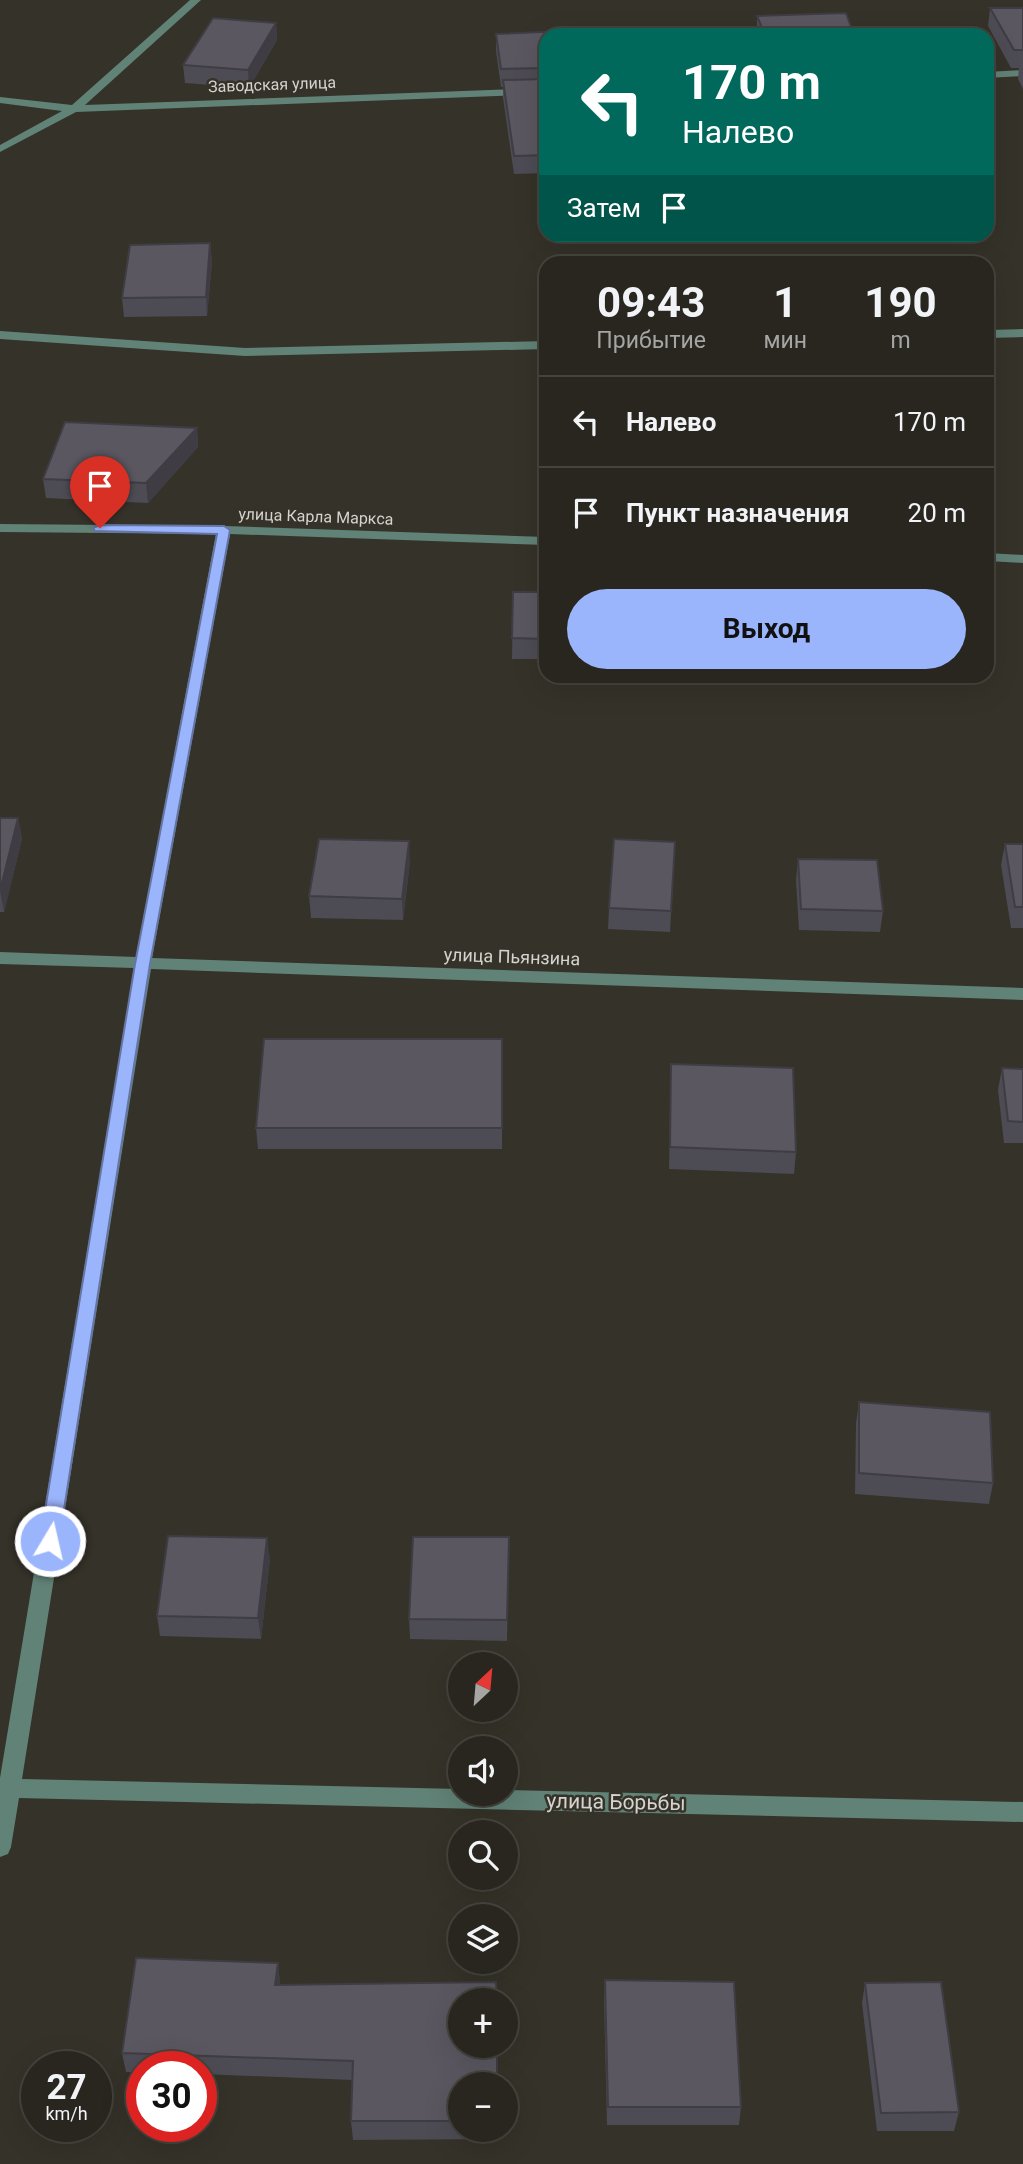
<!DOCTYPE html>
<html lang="ru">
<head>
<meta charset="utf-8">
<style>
	:root { --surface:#28261f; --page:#34322c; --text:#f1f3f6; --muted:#a5a5a4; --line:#44433d; --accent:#9bb5fd }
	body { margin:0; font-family:Roboto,sans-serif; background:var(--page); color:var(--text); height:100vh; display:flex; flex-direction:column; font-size:26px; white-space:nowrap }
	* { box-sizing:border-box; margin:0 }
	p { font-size:23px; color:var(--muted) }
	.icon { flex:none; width:38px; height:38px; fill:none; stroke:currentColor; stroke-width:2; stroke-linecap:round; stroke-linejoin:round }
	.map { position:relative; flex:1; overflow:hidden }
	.side { position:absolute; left:539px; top:256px; width:455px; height:427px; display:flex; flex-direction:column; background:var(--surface); border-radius:21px; box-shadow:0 7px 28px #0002,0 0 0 2px var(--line) }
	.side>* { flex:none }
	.hud { position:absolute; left:539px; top:28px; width:455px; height:214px; border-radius:21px; box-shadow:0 7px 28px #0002,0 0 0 2px var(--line); background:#00695c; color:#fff; overflow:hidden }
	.needle { width:46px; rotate:26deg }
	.tools { position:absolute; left:448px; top:1652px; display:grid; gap:14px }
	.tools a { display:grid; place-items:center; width:70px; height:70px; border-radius:50%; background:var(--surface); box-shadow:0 7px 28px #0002,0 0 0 2px var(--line); font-size:35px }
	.speed { position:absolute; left:21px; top:2051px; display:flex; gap:14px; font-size:35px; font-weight:700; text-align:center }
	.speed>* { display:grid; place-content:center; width:91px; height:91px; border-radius:50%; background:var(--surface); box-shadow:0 7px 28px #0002,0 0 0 2px var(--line); line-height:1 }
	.speed small { font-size:18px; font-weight:400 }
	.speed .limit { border:10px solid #d22; background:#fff; color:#111 }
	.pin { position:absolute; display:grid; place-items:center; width:60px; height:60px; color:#fff; margin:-72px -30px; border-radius:50% 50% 50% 0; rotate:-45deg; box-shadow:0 0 7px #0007 }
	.pin .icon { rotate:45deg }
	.me { position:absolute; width:77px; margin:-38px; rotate:9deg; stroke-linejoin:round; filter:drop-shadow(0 0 5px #0008) }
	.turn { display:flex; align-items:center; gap:24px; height:147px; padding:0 28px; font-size:32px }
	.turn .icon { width:91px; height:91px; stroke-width:2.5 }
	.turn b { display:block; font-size:49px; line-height:60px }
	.then { display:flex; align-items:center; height:66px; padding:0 28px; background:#0003; gap:14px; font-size:26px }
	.eta { display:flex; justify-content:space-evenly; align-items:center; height:119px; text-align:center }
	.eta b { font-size:42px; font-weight:700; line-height:49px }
	.action { display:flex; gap:14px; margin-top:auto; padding:14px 28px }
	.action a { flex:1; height:80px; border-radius:42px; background:var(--accent); color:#111; font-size:28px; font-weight:700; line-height:80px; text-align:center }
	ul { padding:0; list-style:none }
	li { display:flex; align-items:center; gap:21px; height:91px; padding:0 28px; border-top:2px solid var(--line) }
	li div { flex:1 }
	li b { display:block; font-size:26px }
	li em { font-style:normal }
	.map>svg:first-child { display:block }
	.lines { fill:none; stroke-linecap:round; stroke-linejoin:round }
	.minor { fill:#618277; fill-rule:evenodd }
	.wall { fill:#4d4b53 }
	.shaded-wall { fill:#3f3d43 }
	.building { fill:#5a5760; stroke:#3f3d43; stroke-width:2 }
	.route { fill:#9bb5fd; stroke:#6576a4; stroke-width:2 }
	.labels { text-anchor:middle; stroke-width:5; stroke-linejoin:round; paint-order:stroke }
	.far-street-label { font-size:16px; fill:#d5d3ce; stroke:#353229 }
	.street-label { font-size:18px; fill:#d5d3ce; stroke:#353229 }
	.near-street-label { font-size:21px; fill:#d5d3ce; stroke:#353229 }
</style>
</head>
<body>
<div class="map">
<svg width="1023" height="2164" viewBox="0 0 1023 2164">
	<rect width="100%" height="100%" fill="#353229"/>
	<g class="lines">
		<!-- minor -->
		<g class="minor">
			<polygon points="190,0 201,0 85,105 546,88 546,94 76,112 0,152 0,145 62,111 0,103 0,97 72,105"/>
			<polygon points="1023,70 1023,76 987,78 987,72"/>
			<polygon points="1023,329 1023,337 987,338 987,330"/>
			<polygon points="0,331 245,348 546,341 546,349 245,356 0,339"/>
			<polygon points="0,524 224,526 546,537 546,545 230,534 152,958 1023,988 1023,1000 151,969 22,1779 460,1789 460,1794 506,1794 506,1790 1023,1802 1023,1822 19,1798 11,1847 8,1854 0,1857 0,1778 134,968 0,964 0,952 136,957 216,534 0,532"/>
			<polygon points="987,553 1023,555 1023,563 987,561"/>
		</g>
	</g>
	<!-- wall -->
	<g class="wall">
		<polygon points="990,8 1023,8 1023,89 1018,79 1019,68 1011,68 988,26"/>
		<polygon points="757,16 854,35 757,35"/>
		<polygon points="276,23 277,40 249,88 185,83 183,65"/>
		<polygon points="496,34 546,35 546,173 514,174 503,98 503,87 501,87 496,51"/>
		<polygon points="210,243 212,262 207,316 124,317 122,298"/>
		<polygon points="197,428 198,447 148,503 46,498 43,479"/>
		<polygon points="513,592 546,592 546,659 512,659"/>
		<polygon points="0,818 18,818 22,839 4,912 0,912"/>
		<polygon points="675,842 670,932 608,929 609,908"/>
		<polygon points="1005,844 1023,844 1023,928 1011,928 1001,865"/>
		<polygon points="798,859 883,911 880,932 799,930 796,880"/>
		<polygon points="410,862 403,920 311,918 309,896"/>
		<polygon points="502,1039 502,1149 258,1149 256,1128"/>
		<polygon points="671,1064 796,1152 794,1174 669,1169"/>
		<polygon points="1002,1068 1023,1069 1023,1143 1004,1143 998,1090"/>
		<polygon points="859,1402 993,1483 989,1504 855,1494 856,1423"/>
		<polygon points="509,1537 507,1641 410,1639 409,1619"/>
		<polygon points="270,1559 261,1639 160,1636 157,1616"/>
		<polygon points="278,1963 280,1985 460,2084 460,2130 497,2130 497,2139 353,2140 351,2121 352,2080 201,2074 201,2067 142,2067 142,2072 126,2072 122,2053"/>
		<polygon points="605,1980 741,2107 739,2125 607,2125 604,2000"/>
		<polygon points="865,1983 959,2112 954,2131 877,2131 862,2003"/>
	</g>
	<!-- shaded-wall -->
	<g class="shaded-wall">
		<polygon points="276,23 277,40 249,88 248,70"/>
		<polygon points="210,243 212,262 207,316 206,297"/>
		<polygon points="197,428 198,447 148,503 146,483"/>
		<polygon points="18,818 22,839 4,912 0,891"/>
		<polygon points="409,841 410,862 403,920 402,899"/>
		<polygon points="267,1538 270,1559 261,1639 258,1618"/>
		<polygon points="278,1963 280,1982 278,2004 275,1985"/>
	</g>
	<!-- building -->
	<g class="building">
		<polygon points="990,8 1023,8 1023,50 1014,50"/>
		<polygon points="846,13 854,35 765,35 757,16"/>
		<polygon points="213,18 276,23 248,70 183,65"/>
		<polygon points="587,30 588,35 546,35 546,68 501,69 496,34"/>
		<polygon points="546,79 546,155 514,156 503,80"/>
		<polygon points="210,243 206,297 122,298 130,245"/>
		<polygon points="65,422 197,428 146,483 43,479"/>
		<polygon points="513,592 546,592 546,639 512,638"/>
		<polygon points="0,818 18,818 0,891"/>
		<polygon points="319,839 409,841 402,899 309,896"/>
		<polygon points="614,839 675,842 671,911 609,908"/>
		<polygon points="1005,844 1023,844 1023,907 1015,907"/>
		<polygon points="798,859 877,860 883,911 801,909"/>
		<polygon points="264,1039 502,1039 502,1128 256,1128"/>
		<polygon points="671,1064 793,1068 796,1152 670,1147"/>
		<polygon points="1002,1068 1023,1069 1023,1122 1008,1121"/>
		<polygon points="859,1402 990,1412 993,1483 859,1473"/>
		<polygon points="168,1536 267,1538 258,1618 157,1616"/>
		<polygon points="413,1537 509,1537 507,1620 409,1619"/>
		<polygon points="136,1958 278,1963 275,1985 496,1982 497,2000 460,2000 460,2046 497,2046 497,2084 460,2084 460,2121 351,2121 353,2061 122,2053"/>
		<polygon points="605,1980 734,1982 741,2107 608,2107"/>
		<polygon points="941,1982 959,2112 881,2113 865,1983"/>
	</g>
	<!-- route -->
	<polygon class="route" points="100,525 224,526 230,530 150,964 59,1541 56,1546 50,1549 43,1546 40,1541 135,964 217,534 95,531 93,528"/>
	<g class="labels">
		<!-- far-street labels -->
		<g class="far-street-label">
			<text transform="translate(272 84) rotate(-2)" y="6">Заводская улица</text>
			<text transform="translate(316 516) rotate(2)" y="6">улица Карла Маркса</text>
		</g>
		<!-- street labels -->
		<g class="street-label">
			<text transform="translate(512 957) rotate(2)" y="6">улица Пьянзина</text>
		</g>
		<!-- near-street labels -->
		<g class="near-street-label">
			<text transform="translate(616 1802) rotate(1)" y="7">улица Борьбы</text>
		</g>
	</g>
</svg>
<div class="tools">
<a><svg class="needle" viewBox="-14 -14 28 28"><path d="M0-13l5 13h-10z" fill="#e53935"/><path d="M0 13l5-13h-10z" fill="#a5a5a4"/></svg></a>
<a><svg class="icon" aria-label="sound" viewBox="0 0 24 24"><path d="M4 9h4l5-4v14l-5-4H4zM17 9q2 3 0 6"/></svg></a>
<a><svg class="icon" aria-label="search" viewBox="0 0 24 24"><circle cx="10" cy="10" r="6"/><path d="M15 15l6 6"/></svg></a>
<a><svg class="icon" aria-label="layers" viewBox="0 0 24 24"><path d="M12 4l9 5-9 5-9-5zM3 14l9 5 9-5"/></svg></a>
<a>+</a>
<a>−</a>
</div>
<div class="speed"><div>27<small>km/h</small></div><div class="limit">30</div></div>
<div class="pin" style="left:100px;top:528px;background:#d93025"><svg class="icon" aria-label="arrive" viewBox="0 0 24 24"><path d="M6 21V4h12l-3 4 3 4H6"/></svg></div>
<svg class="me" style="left:50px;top:1541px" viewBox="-20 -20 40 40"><circle r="17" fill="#9bb5fd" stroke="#fff" stroke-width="3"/><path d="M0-11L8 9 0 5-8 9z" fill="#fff"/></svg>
<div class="hud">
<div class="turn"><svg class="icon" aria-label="left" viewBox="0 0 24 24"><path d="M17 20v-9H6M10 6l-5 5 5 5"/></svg><div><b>170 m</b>Налево</div></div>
<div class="then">Затем<svg class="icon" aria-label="arrive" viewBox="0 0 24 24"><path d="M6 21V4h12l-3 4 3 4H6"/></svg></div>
</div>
<section class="side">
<div class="eta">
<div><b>09:43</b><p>Прибытие</p></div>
<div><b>1</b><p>мин</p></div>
<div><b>190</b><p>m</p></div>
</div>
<ul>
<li><svg class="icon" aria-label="left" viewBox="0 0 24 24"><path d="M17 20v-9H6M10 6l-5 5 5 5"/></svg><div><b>Налево</b></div><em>170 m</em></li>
<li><svg class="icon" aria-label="arrive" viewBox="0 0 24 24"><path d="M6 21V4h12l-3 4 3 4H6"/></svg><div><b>Пункт назначения</b></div><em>20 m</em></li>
</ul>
<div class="action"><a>Выход</a></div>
</section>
</div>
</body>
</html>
